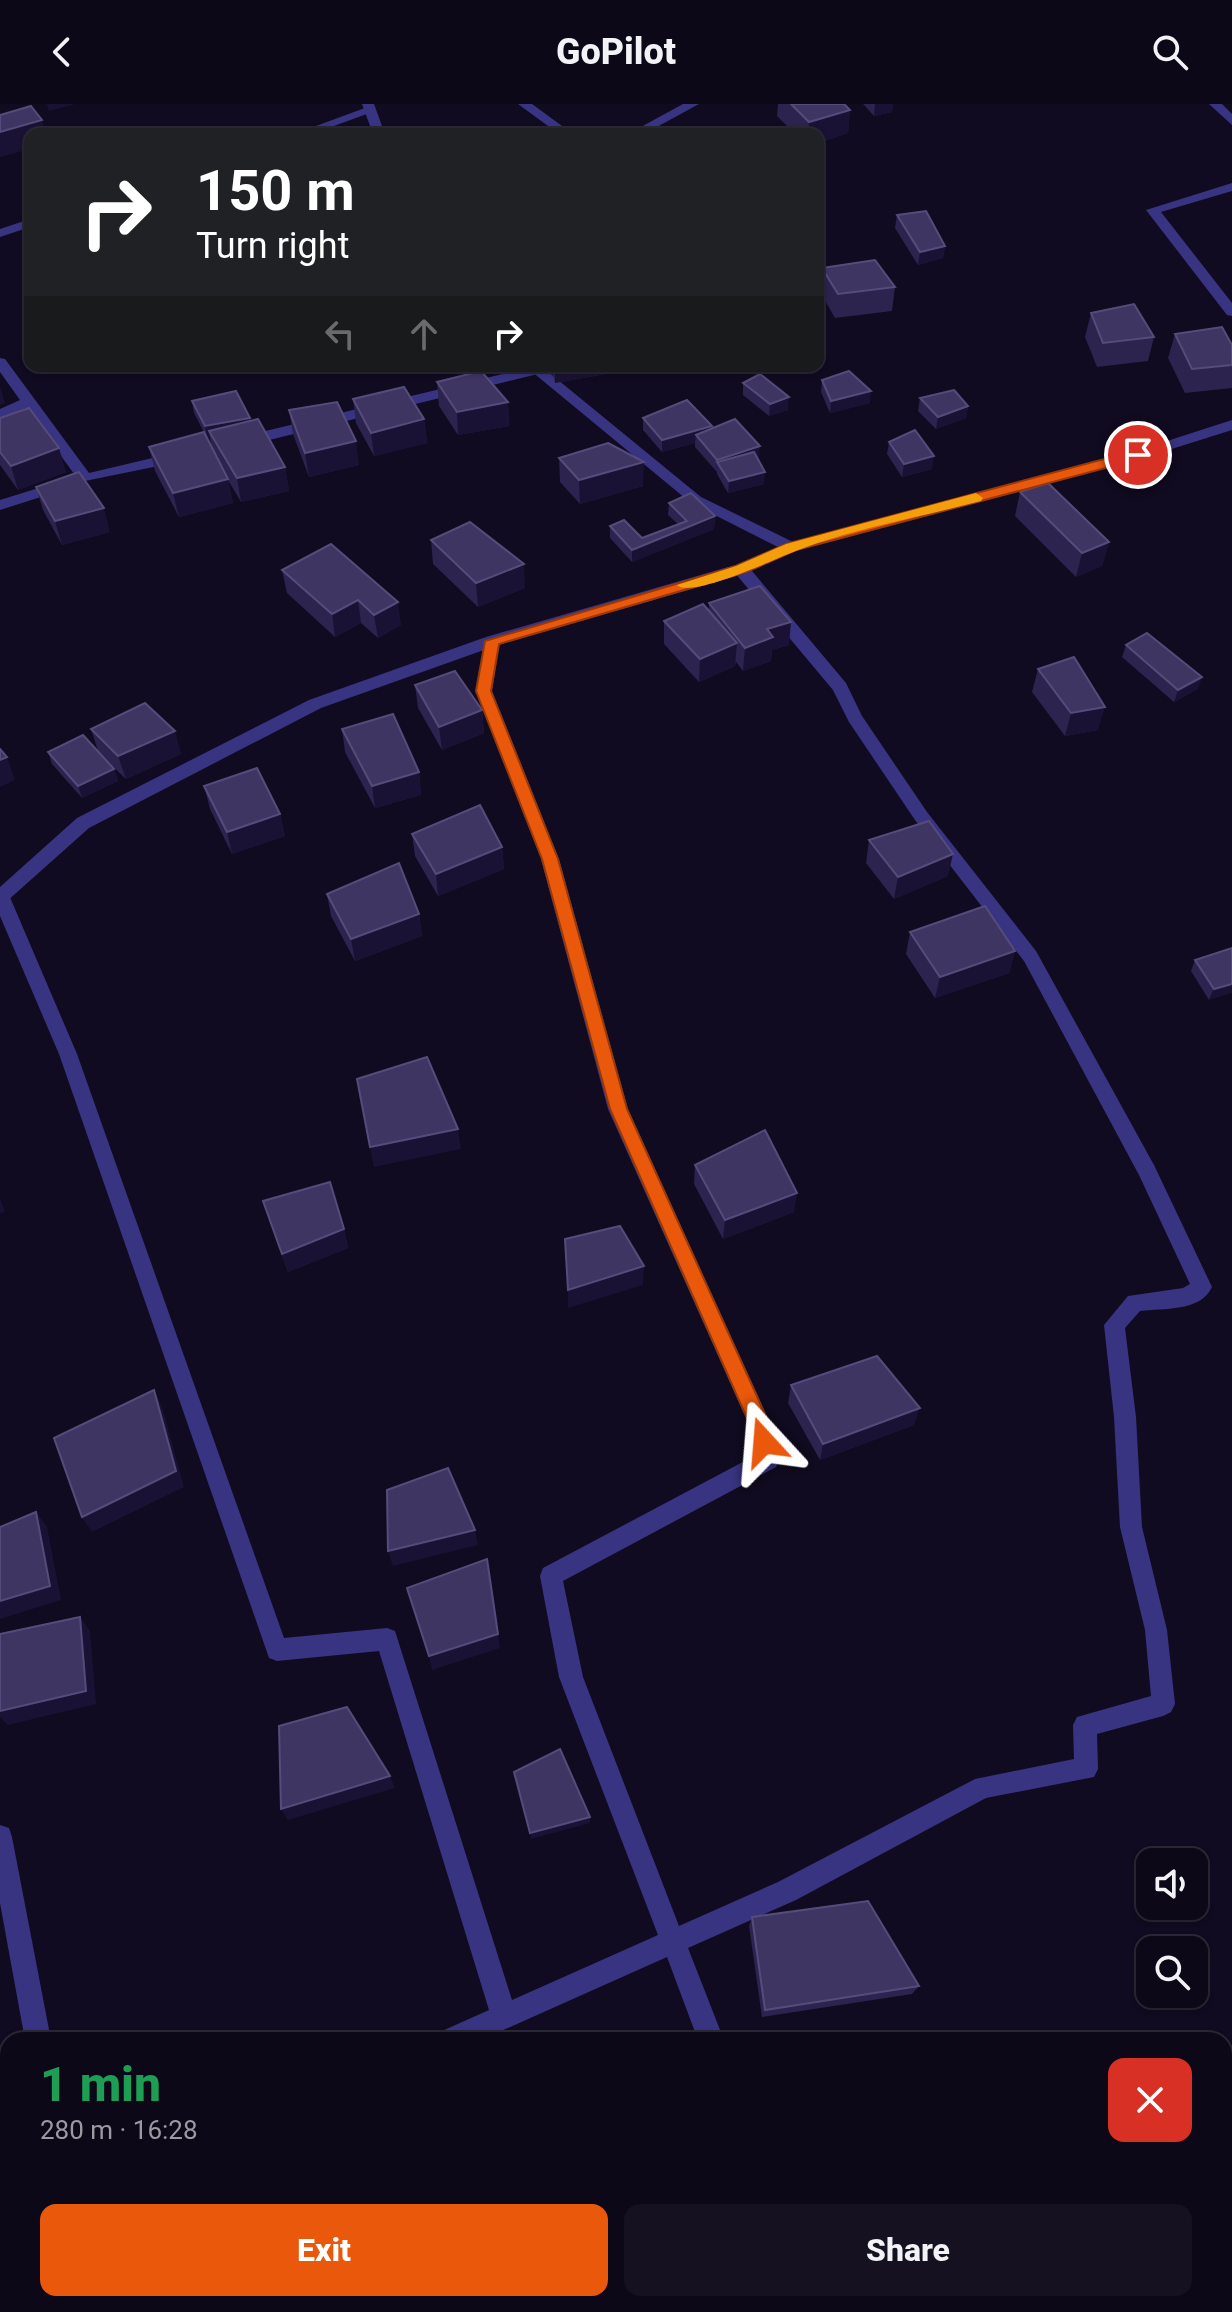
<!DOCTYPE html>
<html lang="en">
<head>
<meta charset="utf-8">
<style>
	:root { --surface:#0c0818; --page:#151121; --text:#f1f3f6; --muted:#9a9aa2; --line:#2c2937; --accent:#ea580c }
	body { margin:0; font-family:Roboto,sans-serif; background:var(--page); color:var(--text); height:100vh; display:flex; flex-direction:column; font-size:30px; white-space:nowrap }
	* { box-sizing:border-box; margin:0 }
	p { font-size:26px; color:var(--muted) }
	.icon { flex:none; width:44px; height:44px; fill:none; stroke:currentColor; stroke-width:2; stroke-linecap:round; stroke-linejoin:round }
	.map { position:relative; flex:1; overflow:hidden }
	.drawer { position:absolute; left:0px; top:1928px; width:1232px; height:280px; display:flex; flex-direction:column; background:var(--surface); border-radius:24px 24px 0 0; box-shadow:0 2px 6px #0004,0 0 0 2px var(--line) }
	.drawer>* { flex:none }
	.banner { position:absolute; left:24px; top:24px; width:800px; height:244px; border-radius:16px; box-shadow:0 2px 6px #0004,0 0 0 2px var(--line); background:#202124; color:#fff; overflow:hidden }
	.fabs { position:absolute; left:1136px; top:1744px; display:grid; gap:16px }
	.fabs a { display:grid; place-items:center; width:72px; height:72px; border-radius:16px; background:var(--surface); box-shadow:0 2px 6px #0004,0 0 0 2px var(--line); font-size:40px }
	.pin { position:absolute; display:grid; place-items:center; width:68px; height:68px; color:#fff; margin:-34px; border:4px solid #fff; border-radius:50%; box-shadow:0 2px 8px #0007 }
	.me { position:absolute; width:88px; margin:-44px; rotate:341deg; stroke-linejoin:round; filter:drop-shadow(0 0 6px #0008) }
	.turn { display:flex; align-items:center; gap:28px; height:168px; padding:0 40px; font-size:36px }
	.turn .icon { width:104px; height:104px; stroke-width:2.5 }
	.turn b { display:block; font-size:56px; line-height:68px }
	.lanes { display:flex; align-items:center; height:76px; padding:0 40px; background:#0003; justify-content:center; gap:40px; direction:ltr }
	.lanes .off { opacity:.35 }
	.round { display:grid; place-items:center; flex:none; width:84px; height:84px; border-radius:16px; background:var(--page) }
	.summary { display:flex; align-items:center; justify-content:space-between; height:136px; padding:0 40px }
	h1 { font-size:48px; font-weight:800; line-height:60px; color:#1e9e55 }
	.button { display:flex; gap:16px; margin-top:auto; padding:16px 40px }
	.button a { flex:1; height:92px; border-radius:16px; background:var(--accent); color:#fff; font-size:32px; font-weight:800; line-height:92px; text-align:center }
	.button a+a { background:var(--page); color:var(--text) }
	header { display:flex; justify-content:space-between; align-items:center; height:104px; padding:0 40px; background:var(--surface); font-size:36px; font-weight:800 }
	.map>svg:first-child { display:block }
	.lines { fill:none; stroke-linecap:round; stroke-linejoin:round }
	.minor { fill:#393482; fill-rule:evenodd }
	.tertiary { fill:#393482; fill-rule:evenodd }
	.wall { fill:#2c234f }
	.shaded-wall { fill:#1a1234 }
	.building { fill:#3e3562; stroke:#554c7b; stroke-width:2 }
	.route { fill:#ea580c; stroke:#983908; stroke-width:2 }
	.slow { fill:#f59e0b }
</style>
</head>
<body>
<header><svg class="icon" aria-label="back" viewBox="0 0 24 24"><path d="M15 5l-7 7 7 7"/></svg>GoPilot<svg class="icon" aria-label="search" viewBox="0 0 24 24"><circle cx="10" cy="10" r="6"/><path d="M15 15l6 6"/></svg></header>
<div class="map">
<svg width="1232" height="2208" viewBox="0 0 1232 2208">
	<rect width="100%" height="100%" fill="#100b20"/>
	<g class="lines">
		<!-- minor -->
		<g class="minor">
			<polygon points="518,0 532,0 573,30 559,30"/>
			<polygon points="683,0 699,0 644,30 628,30"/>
			<polygon points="1209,0 1222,0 1232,10 1232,21"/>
			<polygon points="365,4 375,7 312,30 294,30"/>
			<polygon points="1232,79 1232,87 1161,108 1232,199 1232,212 1227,211 1146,106"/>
			<polygon points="30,115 30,123 0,133 0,125"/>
			<polygon points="0,254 5,255 89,369 178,348 185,353 178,358 80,378 26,304 0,314 0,305 20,296 0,268"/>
			<polygon points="536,262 542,263 542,269 241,343 234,338 241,333"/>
			<polygon points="61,377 69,382 66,385 0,406 0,396"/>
			<path d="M741,460L747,461L846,579L862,612L927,708L1036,847L1154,1061L1212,1183C1201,1208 1163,1204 1140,1207L1125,1224L1136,1313L1142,1423L1167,1526L1175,1600L1171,1608L1163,1612L1097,1630L1098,1665L1094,1673L986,1694L796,1796L688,1844L724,1936H698L667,1853L481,1936H438L442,1927L489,1906L379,1547L277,1557L269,1554L59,950L0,812V784L9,791L77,950L284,1534L387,1524L395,1527L512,1896L658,1831L559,1573L540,1472L543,1464L756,1351L749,1321L608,1005L541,755L476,587L486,533H498L500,537L492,587L559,755L628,1005L771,1321L779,1356L776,1363L563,1477L583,1573L679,1822L778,1778L975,1675L1074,1655L1073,1621L1077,1613L1151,1592L1145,1526L1120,1423L1114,1313L1104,1221L1128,1192L1183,1184L1190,1180L1139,1071L1024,857L915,716L849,618L833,586L735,469L733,465Z"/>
			<polygon points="0,1721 9,1724 12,1733 51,1936 25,1936 0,1799"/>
			<polygon points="788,2200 816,2200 819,2208 791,2208"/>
		</g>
		<!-- tertiary -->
		<g class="tertiary">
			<polygon points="362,0 374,0 385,30 373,30"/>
			<polygon points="525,262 541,262 701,393 793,438 1133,348 1232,316 1232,326 1143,354 796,447 747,469 498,541 321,604 89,724 6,798 0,800 0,783 77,714 309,596 486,533 735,461 778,443 691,399"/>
		</g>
	</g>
	<!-- wall -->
	<g class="wall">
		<polygon points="778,0 844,0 850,6 848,29 818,39 818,30 795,30 777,12"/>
		<polygon points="863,0 893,0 892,8 874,12"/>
		<polygon points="897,111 945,142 943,154 918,161 895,124"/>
		<polygon points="822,164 895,183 892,207 835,214 820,188"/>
		<polygon points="1091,209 1154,233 1148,257 1097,263 1085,233"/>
		<polygon points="1175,230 1232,241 1232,284 1185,289 1168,254"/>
		<polygon points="550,262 617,262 617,268 555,279"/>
		<polygon points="822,276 870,299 830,309 821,288"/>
		<polygon points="437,278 508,298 509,322 458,331 439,302"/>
		<polygon points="743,279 788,306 769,312 743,291"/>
		<polygon points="920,294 968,302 966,314 936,325 918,307"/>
		<polygon points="353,295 424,315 427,339 374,352 356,319"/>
		<polygon points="192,297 250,314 251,317 285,363 289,387 241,398 228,376 233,399 179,413 155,367 149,343 212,345 210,334 207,334 194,309"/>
		<polygon points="289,306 359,361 309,373 293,330"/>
		<polygon points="0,314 66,368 18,386 0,361"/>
		<polygon points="643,314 712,322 712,324 759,354 757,355 764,380 728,389 717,370 717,368 695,343 695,339 662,348 643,326"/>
		<polygon points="889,338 932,365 902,373 887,350"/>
		<polygon points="559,354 643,382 580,400 560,378"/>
		<polygon points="36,383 110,428 62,441 43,406"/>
		<polygon points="1020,388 1109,438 1102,462 1076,473 1015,412"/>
		<polygon points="669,399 715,412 714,425 632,458 610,434 610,422 642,434 678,420 668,411"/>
		<polygon points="431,436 525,484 478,503 433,460"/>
		<polygon points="331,440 401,521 378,534 361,519 335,533 287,489 282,466"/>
		<polygon points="709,499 789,541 772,546 771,557 743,567 736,558 735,562 699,578 664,540 664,517 709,507"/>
		<polygon points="1126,541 1198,585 1174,598 1122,553"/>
		<polygon points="1038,565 1098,626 1065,632 1032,588"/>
		<polygon points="415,581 482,606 484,629 442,646 418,604"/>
		<polygon points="91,625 181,650 126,675 103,653 114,665 118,677 82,694 52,660 48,648 98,647"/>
		<polygon points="342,625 419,668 421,691 375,704 345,648"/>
		<polygon points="204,682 280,710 285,732 232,750 210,705"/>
		<polygon points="412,730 502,743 504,765 438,792 415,752"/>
		<polygon points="869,736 948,772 894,795 866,759"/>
		<polygon points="327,790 419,810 422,832 355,857 331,812"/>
		<polygon points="910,828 1015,847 1009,869 935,894 906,850"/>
		<polygon points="1232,844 1209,896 1191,867 1195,856"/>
		<polygon points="695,1061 794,1108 723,1135 694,1080"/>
		<polygon points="263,1097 344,1125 348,1144 288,1168"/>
		<polygon points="791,1281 914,1321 820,1356 788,1299"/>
		<polygon points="752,1813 919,1882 912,1890 762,1913 749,1822"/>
	</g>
	<!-- shaded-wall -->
	<g class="shaded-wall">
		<polygon points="47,0 75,0 49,7"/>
		<polygon points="875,0 893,0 892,8 874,12"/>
		<polygon points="850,6 848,29 818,39 818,30 808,30 809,18"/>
		<polygon points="42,16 45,30 30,30 30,45 0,53 0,28"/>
		<polygon points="945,142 943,154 918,161 920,148"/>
		<polygon points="329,262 350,262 329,267"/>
		<polygon points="555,262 617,262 617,268 555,279"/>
		<polygon points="0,282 5,299 0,301"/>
		<polygon points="871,287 870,299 830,309 831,297"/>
		<polygon points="789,293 788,306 769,312 770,300"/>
		<polygon points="508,298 509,322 458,331 457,308"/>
		<polygon points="968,302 966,314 936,325 938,313"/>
		<polygon points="250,314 253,326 209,327 210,334 207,334 205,322"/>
		<polygon points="424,315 427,339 374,352 371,329"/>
		<polygon points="712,322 711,334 696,331 695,339 662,348 662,336"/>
		<polygon points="356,337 359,361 309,373 305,349"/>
		<polygon points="760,342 759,354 722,366 717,358 716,368 717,356"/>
		<polygon points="59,344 66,368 18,386 11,362"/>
		<polygon points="934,352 932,365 902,373 904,360"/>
		<polygon points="644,358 643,382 580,400 579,376"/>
		<polygon points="285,363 289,387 241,398 237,374"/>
		<polygon points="765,368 764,380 728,389 729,377"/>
		<polygon points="228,375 233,399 179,413 173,389"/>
		<polygon points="104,404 110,428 62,441 55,417"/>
		<polygon points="715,412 714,425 632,458 632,446"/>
		<polygon points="1109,438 1102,462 1076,473 1082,449"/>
		<polygon points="524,460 525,484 478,503 476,479"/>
		<polygon points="358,496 361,519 335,533 332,510"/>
		<polygon points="398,498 401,521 378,534 374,511"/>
		<polygon points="791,518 789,541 772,546 771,557 743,567 745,544 767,525"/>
		<polygon points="737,539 735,562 699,578 700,555"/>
		<polygon points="1202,573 1198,585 1174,598 1178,586"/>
		<polygon points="1105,603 1098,626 1065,632 1071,609"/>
		<polygon points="482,606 484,629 442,646 439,623"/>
		<polygon points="175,627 181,650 126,675 118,652"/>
		<polygon points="7,653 15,676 0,683 0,656"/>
		<polygon points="114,665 118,677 82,694 78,682"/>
		<polygon points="419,668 421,691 375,704 372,682"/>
		<polygon points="280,710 285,732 232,750 227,728"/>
		<polygon points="502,743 504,765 438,792 436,770"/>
		<polygon points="953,750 948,772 894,795 898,773"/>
		<polygon points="419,810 422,832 355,857 351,835"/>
		<polygon points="1015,847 1009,869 935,894 940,873"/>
		<polygon points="1232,880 1232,889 1209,896 1214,885"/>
		<polygon points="458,1025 461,1045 374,1063 370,1043"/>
		<polygon points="797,1089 794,1108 723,1135 725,1116"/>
		<polygon points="0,1094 5,1108 0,1109"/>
		<polygon points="344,1125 348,1144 288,1168 282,1150"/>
		<polygon points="644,1162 643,1181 568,1204 568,1186"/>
		<polygon points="154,1286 162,1303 184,1383 92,1428 82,1413"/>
		<polygon points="920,1304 914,1321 820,1356 823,1340"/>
		<polygon points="36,1408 47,1423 61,1496 0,1515 0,1497"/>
		<polygon points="475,1426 478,1441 393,1462 388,1447"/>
		<polygon points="487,1455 500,1544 432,1566 429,1552"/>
		<polygon points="80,1513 90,1527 96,1600 8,1621 0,1613 0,1607"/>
		<polygon points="390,1672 395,1684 288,1716 281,1705"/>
		<polygon points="590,1713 590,1719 531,1735 530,1729"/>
	</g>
	<!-- building -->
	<g class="building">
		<polygon points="791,0 844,0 850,6 809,18"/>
		<polygon points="31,2 42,16 0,28 0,11"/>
		<polygon points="926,107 945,142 920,148 897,111"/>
		<polygon points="875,156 895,183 838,190 822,164"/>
		<polygon points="1134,200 1154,233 1103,239 1091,209"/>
		<polygon points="1222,223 1232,241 1232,261 1192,265 1175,230"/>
		<polygon points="481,267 508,298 457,308 437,278"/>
		<polygon points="849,267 871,287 831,297 822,276"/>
		<polygon points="760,270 789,293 770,300 743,279"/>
		<polygon points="404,283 424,315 371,329 353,295"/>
		<polygon points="954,286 968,302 938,313 920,294"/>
		<polygon points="236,287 250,314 205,322 192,297"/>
		<polygon points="687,296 712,322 662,336 643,314"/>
		<polygon points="337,298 356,337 305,349 289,306"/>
		<polygon points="29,304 59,344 11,362 0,348 0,314"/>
		<polygon points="258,315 285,363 237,374 209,327"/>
		<polygon points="735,315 760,342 717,356 696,331"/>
		<polygon points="915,326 934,352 904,360 889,338"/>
		<polygon points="204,328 228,375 173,389 149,343"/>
		<polygon points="608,339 644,358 579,376 559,354"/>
		<polygon points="754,348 765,368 729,377 717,358"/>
		<polygon points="79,368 104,404 55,417 36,383"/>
		<polygon points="1048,379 1109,438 1082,449 1020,388"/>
		<polygon points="691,389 715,412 632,446 610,422 624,416 642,434 687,417 669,399"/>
		<polygon points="470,418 524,460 476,479 431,436"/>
		<polygon points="331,440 398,498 374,511 358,496 332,510 282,466"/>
		<polygon points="760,482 791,518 767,525 773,533 745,544 709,499"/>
		<polygon points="703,500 737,539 700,555 664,517"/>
		<polygon points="1147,529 1202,573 1178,586 1126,541"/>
		<polygon points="1074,553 1105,603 1071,609 1038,565"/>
		<polygon points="455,567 482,606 439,623 415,581"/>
		<polygon points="145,599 175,627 118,652 91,625"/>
		<polygon points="393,610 419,668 372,682 342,625"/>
		<polygon points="83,631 114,665 78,682 48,648"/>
		<polygon points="0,645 7,653 0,656"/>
		<polygon points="257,664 280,710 227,728 204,682"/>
		<polygon points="480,701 502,743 436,770 412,730"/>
		<polygon points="929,717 953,750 898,773 869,736"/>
		<polygon points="399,759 419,810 351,835 327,790"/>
		<polygon points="985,802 1015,847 940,873 910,828"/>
		<polygon points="1232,844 1232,880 1214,885 1195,856"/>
		<polygon points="427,953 458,1025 370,1043 357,975"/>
		<polygon points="765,1026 797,1089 725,1116 695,1061"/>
		<polygon points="330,1078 344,1125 282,1150 263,1097"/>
		<polygon points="620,1122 644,1162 568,1186 565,1135"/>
		<polygon points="877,1252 920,1304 823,1340 791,1281"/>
		<polygon points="154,1286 176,1367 82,1413 54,1334"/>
		<polygon points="448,1364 475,1426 388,1447 387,1386"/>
		<polygon points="36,1408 50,1482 0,1497 0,1423"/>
		<polygon points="487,1455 498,1530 429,1552 407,1484"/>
		<polygon points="80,1513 86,1587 0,1607 0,1530"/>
		<polygon points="347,1603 390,1672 281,1705 279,1622"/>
		<polygon points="560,1645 590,1713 530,1729 514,1668"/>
		<polygon points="868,1797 919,1882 765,1906 752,1813"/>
	</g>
	<!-- route -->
	<polygon class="route" points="1138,346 1143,348 1143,354 796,446 746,468 499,540 491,587 558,755 627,1005 770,1321 773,1338 764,1347 757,1345 750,1321 610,1005 542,755 476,587 485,537 736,462 786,440"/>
	<!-- slow -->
	<path class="slow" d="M976,389L983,394L981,397C913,415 838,427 774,456C757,463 689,493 677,481L736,462L786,440Z"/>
</svg>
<div class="fabs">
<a><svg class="icon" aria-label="sound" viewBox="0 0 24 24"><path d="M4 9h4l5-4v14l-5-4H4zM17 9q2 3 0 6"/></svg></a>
<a><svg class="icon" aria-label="search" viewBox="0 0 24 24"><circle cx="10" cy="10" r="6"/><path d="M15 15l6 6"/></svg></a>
</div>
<div class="pin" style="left:1138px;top:351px;background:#d93025"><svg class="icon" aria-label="arrive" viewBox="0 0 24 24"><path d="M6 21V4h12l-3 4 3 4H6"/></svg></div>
<svg class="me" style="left:764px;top:1338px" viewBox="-20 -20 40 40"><path d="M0-17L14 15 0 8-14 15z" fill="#ea580c" stroke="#fff" stroke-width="4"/></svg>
<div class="banner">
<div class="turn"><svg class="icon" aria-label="right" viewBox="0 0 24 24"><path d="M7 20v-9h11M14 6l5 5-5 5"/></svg><div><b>150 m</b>Turn right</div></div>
<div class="lanes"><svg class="icon off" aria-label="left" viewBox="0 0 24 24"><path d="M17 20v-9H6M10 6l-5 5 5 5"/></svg><svg class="icon off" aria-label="ahead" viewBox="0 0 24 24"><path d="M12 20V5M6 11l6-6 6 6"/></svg><svg class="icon" aria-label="right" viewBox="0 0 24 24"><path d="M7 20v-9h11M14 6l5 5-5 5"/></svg></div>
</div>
<section class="drawer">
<div class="summary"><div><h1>1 min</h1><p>280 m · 16:28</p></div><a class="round" style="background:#d93025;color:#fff"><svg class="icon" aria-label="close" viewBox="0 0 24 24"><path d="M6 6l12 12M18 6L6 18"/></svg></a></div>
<div class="button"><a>Exit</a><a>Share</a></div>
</section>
</div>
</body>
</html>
